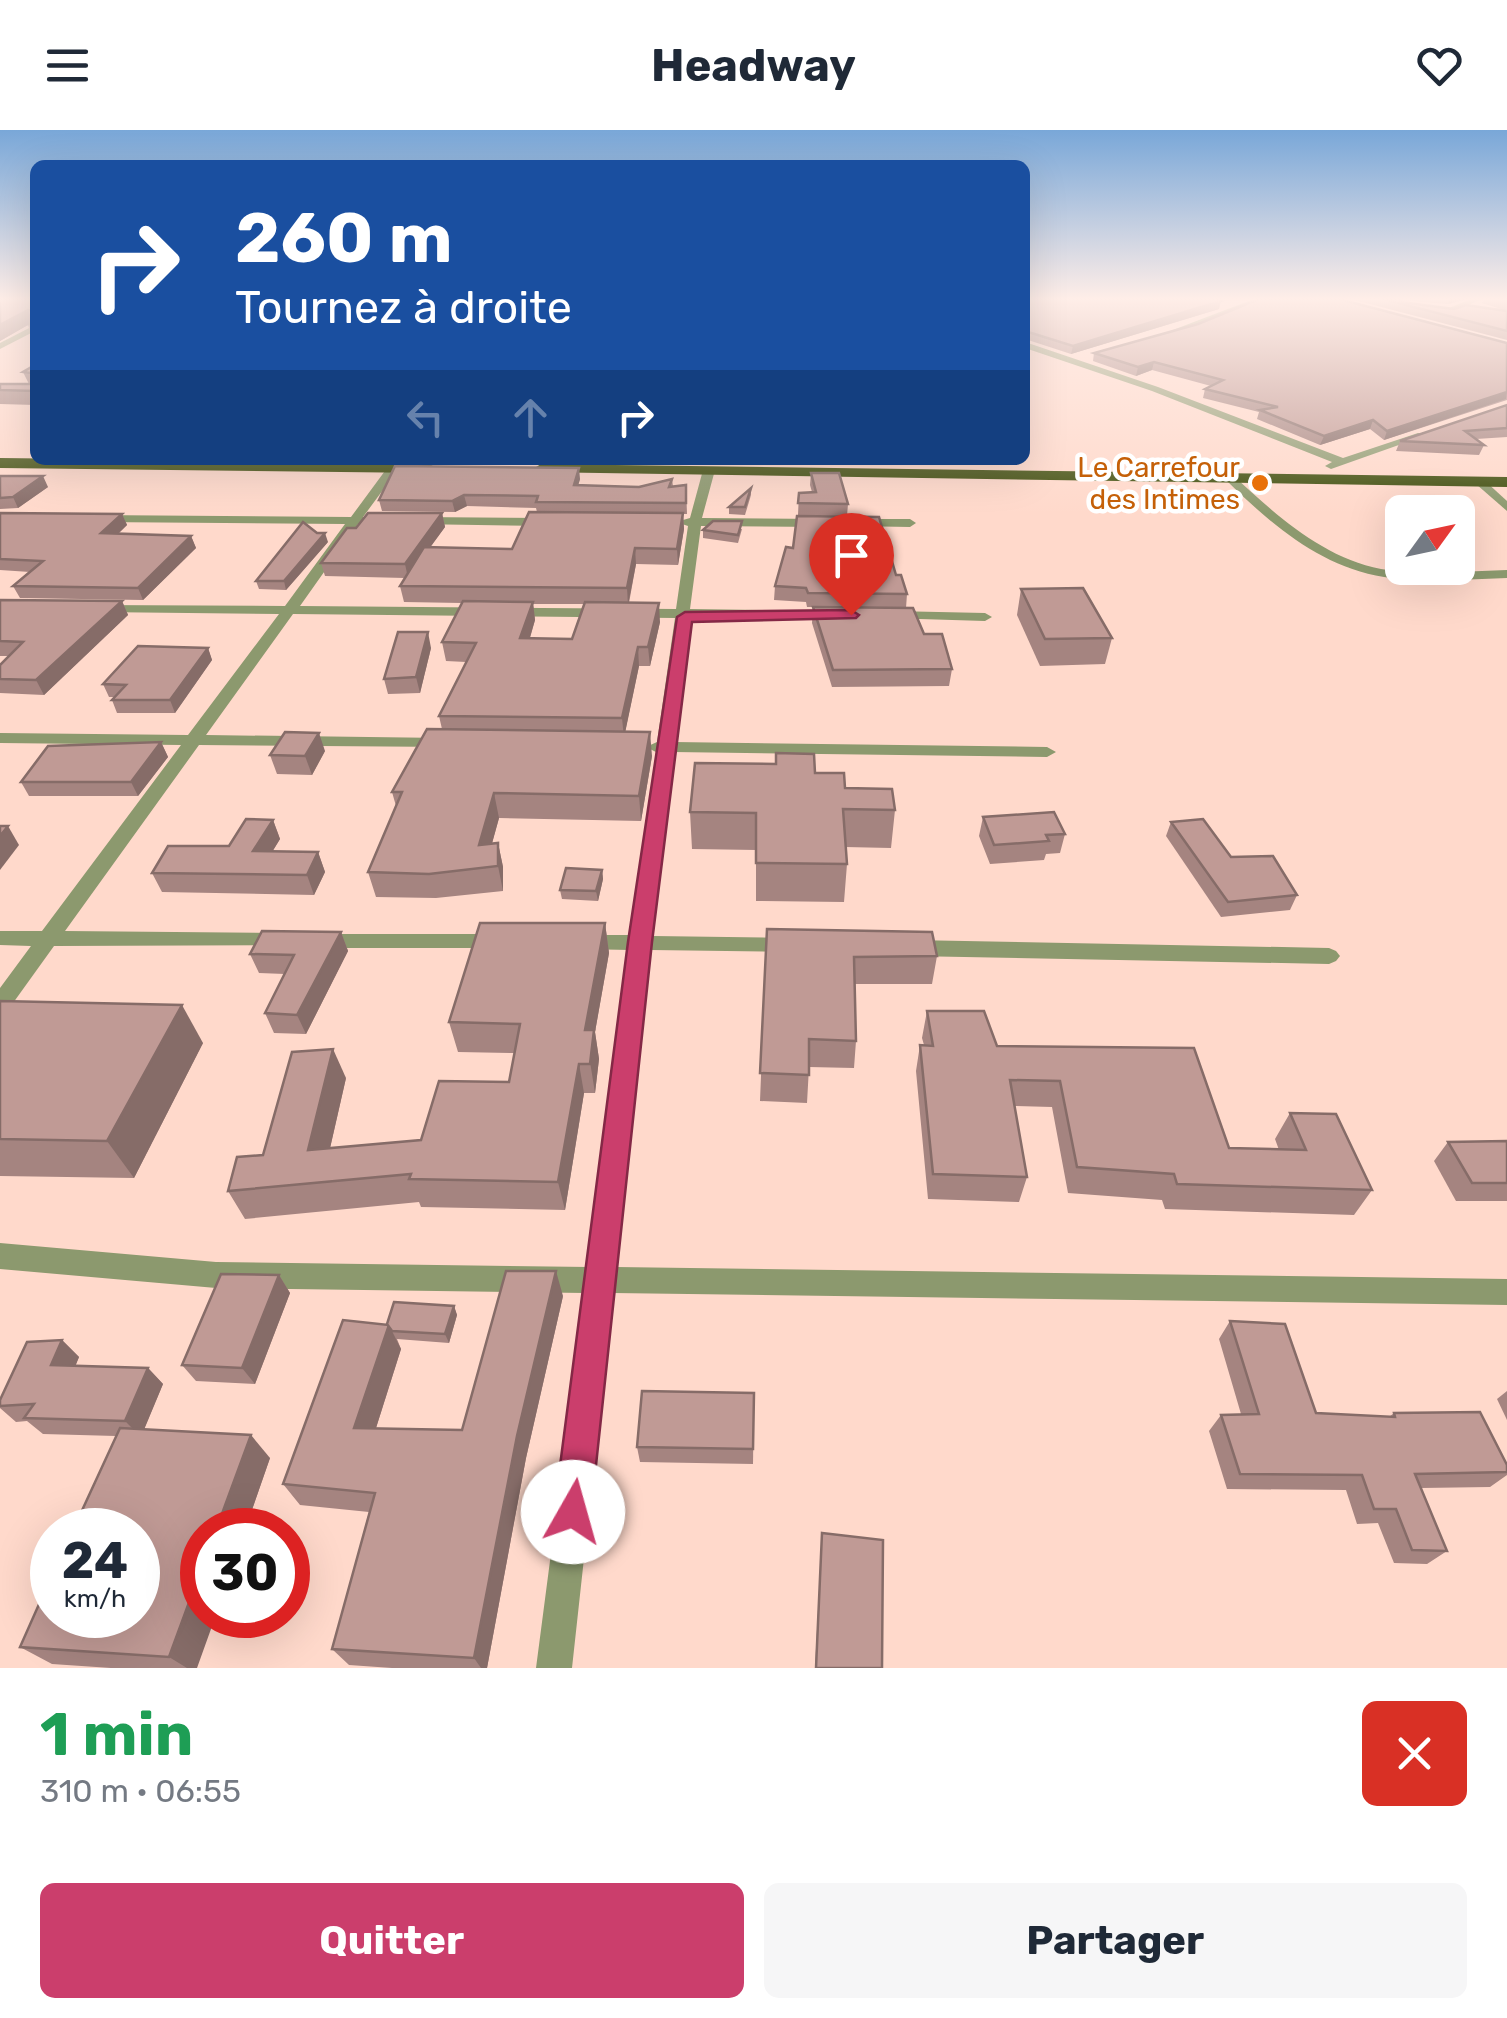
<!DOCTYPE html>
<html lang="fr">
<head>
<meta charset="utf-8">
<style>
	:root { --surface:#fff; --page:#f6f6f7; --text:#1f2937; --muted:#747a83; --accent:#cb3e6c }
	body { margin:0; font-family:Rubik,sans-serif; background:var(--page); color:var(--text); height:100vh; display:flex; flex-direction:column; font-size:38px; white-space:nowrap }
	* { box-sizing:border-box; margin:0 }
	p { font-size:32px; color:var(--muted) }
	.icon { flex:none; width:55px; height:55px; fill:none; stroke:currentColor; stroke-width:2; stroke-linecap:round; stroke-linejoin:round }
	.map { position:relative; height:1538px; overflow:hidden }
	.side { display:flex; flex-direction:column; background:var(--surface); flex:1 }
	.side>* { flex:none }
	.guide { position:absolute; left:30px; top:30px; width:1000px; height:305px; border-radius:15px; box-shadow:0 10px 40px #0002; background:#1a4fa0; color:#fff; overflow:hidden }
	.needle { width:65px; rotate:57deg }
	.fabs { position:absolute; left:1385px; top:365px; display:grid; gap:20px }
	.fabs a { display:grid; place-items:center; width:90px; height:90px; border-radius:15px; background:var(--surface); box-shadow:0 10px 40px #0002; font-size:50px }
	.speed { position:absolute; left:30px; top:1378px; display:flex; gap:20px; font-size:50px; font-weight:700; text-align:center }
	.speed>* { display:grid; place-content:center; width:130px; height:130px; border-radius:50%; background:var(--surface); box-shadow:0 10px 40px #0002; line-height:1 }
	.speed small { font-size:25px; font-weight:400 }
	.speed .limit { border:15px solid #d22; background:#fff; color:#111 }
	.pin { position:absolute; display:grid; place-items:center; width:85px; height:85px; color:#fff; margin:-102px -42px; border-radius:50% 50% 50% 0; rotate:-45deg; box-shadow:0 0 10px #0007 }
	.pin .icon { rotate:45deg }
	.me { position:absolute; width:110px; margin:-55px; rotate:7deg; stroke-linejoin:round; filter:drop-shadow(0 0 8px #0008) }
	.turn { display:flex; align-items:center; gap:35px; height:210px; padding:0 40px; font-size:45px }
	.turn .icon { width:130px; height:130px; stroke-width:2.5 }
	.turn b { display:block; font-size:70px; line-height:85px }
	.lanes { display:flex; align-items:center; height:95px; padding:0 40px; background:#0003; justify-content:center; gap:50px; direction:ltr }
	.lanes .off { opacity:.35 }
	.round { display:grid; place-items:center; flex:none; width:105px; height:105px; border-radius:15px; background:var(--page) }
	.summary { display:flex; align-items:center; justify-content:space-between; height:170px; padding:0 40px }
	h1 { font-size:60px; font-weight:700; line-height:75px; color:#1e9e55 }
	.primary-button { display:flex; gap:20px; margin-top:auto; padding:20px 40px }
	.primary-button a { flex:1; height:115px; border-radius:15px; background:var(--accent); color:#fff; font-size:40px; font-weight:700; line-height:115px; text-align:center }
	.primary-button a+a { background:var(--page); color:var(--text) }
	header { display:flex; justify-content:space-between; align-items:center; height:130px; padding:0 40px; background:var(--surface); font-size:45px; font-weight:700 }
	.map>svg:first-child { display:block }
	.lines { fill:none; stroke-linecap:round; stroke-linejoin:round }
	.minor { fill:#8c996e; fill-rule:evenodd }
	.trunk { fill:#3e4d0c; fill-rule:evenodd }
	.wall { fill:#a58480; fill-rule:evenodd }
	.shaded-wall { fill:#866c68 }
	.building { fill:#c09a95; stroke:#866c68; stroke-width:2.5 }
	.route { fill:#cb3e6c; stroke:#842846; stroke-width:2.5 }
	.food-dot { fill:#e8710a; stroke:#fff; stroke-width:4 }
	.labels { text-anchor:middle; stroke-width:9; stroke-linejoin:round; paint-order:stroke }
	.far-food-label { font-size:28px; fill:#c56008; stroke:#fff; text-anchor:end }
</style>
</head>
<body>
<header><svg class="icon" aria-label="menu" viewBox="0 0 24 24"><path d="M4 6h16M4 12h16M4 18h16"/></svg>Headway<svg class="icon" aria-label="heart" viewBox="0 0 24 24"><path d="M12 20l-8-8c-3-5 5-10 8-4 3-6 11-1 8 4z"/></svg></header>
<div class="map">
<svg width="1507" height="1538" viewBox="0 0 1507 1538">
	<rect width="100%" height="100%" fill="#ffd9cb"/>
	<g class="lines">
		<!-- minor -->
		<g class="minor">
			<polygon points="1254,169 1266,169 1172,205 1165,203"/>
			<polygon points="1471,169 1482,169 1450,183 1433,180 1449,178"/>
			<polygon points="35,195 35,201 0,219 0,213"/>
			<polygon points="1025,212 1158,257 1343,328 1418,303 1427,305 1331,339 1325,336 1332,332 1152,261 1025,218"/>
			<polygon points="393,330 405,330 363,387 388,387 394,391 388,395 358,394 300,476 676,479 688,396 676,392 690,388 703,340 709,337 715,340 702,388 823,389 829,393 823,397 701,396 690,479 838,481 845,485 838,489 689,488 674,612 1047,617 1056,622 1047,627 673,622 653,806 792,808 799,810 802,815 799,820 792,822 651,820 616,1137 1507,1149 1507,1175 613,1163 572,1538 536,1538 585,1163 216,1158 0,1139 0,1113 216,1132 589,1137 630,820 581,819 574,817 571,812 574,807 581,805 632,805 656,622 646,617 657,612 675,488 293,484 206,605 445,608 453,613 451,617 199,615 65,801 282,803 292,810 289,815 54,816 8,880 0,882 0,858 31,816 0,815 0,801 42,801 181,615 0,613 0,603 188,605 279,484 97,482 92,481 92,475 285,476 345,394 97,392 93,391 93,385 351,387"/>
			<path d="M1228,348H1236C1277,386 1324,428 1381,439C1422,446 1466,441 1507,440V448C1466,449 1424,454 1384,447C1321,437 1272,395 1228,352Z"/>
			<polygon points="1476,350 1484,350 1507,371 1507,381 1476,354"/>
			<polygon points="417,387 548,388 554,392 548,396 413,394 411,391"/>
			<polygon points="857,389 910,389 916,393 910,397 853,396 851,393"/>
			<polygon points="892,481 985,483 992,487 985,491 887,488 885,485"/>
			<polygon points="321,804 502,804 509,806 512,811 509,816 502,818 321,818 314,816 311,811 314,806"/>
			<polygon points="911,810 1329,818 1336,821 1340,826 1336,831 1329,834 911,826 904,823 901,818 904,813"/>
		</g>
		<!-- trunk -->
		<g class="trunk">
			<polygon points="0,328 428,333 436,338 428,343 0,338"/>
			<polygon points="541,334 1507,347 1507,357 535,342 533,339"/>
		</g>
	</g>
	<!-- wall -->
	<g class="wall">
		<polygon points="0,169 35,169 35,207 32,207 28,195 0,211"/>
		<polygon points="1025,169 1219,179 1071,224 1025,209"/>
		<polygon points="1351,169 1467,169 1448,174 1403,170 1401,172 1454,179 1507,181 1507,210"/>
		<polygon points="1484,169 1507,169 1507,181 1482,173"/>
		<polygon points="1198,194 1507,213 1507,270 1384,310 1370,299 1320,315 1257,289 1259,282 1203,268 1205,259 1211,256 1152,240 1136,246 1093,231 1094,223"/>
		<polygon points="35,235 35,275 0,274 0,254 29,254 23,242"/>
		<polygon points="1507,275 1507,307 1476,309 1484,315 1479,325 1396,321 1400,311"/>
		<polygon points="456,330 587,330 586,332"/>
		<polygon points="811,343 848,374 847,386 798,385 799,363 812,362 810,355"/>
		<polygon points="0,346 48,357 18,378 0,379"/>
		<path d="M580,349L578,355L639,357L672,349L673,356L686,355L687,384H683L684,399L678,435L636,434L629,473L660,492L650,536H639L625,602L652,626L641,691L499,688L492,713H498L503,737V761L436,768L376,767L368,742L396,676L392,662L442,599L439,586L466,532L446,531L442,512L462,473L404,472L400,456L405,448L325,446L321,433L356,398L442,383L445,397L430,417L512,419L537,382L536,378L467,376L455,382L382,381L379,370ZM533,474H584L572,509L530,508L535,490Z"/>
		<polygon points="751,358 751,365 745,385 729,384 729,377"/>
		<polygon points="0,383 122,384 127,395 118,404 191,406 196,418 143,470 20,468 13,456 30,442 0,440"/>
		<polygon points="742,399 738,413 703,408 703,400"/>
		<polygon points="328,412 286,460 259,459 256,451"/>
		<polygon points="896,445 907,464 906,478 924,504 952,539 949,556 832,557 812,493 813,477 807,477 806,472 774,470 775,456"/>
		<polygon points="1021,459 1112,508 1105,534 1040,536 1017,485"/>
		<polygon points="0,470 122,471 128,485 44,565 0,563 0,535 9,526 0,526"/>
		<polygon points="208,518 212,530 175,583 117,583 112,570 115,567 109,567 103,554"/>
		<polygon points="431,518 420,563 388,564 384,549"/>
		<polygon points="161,612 168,627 138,666 29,666 21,652"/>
		<polygon points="325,621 312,645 277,644 270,625"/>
		<polygon points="815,643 895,680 891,718 845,717 847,734 844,772 756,771 756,720 692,719 690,682"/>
		<polygon points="983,687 1065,704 1060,723 1046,724 1044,730 990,734 979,706"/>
		<polygon points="273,690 280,709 272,722 318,722 325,742 314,765 162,762 152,743 229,716"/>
		<polygon points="1171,692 1297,765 1290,780 1221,787 1166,706"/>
		<polygon points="602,740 603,749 598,771 562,769 560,760"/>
		<polygon points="605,793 609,823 595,902 599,929 595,963 584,963 565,1080 421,1077 419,1072 245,1089 228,1061 263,1025 346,948 330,1018 421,1010 509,952 515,923 458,922 449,892"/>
		<polygon points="767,799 937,826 932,854 854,854 856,911 854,938 809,937 807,973 760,971"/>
		<polygon points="341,802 348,821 306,904 274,903 265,883 285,844 259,843 250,824"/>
		<polygon points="0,871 203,913 134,1048 0,1046"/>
		<polygon points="927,881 997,916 1229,1018 1279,1020 1275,1009 1290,983 1372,1060 1354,1085 1165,1079 1162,1070 1068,1063 1052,977 1014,976 1027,1047 1019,1072 928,1069 916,941 920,915 924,915 922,908"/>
		<polygon points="1507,1011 1507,1071 1456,1071 1434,1031 1448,1012"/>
		<polygon points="279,1145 290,1163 255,1254 196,1251 182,1235"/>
		<polygon points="563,1166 526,1328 487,1538 392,1538 349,1535 332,1519 369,1382 300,1375 283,1354 387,1194 454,1176 457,1185 449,1213 397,1209 401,1219 376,1298 462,1300"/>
		<polygon points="1230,1191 1316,1283 1389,1287 1394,1283 1507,1335 1507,1345 1490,1357 1421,1358 1447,1421 1427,1434 1394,1433 1378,1393 1357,1394 1346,1360 1227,1359 1209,1301 1221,1285 1241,1284 1219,1209"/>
		<polygon points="62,1210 79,1227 75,1236 148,1238 163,1254 144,1299 270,1328 245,1400 202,1400 197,1538 111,1538 52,1534 20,1517 116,1306 43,1304 27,1291 16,1292 0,1278 0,1270"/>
		<polygon points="1507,1261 1507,1290 1497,1269"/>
		<polygon points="754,1263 753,1334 640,1332 637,1317"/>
		<polygon points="822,1403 882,1538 815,1538"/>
	</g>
	<!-- shaded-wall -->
	<g class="shaded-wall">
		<polygon points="1450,169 1467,169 1448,174"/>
		<polygon points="1221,171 1219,179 1071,224 1073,216"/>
		<polygon points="28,180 33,192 0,211 0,195"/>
		<polygon points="1154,232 1152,240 1136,246 1138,237"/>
		<polygon points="1507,262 1506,269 1384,310 1387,301"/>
		<polygon points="1373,290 1370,299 1320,315 1324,306"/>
		<polygon points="579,338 580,349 575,366 574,355"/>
		<polygon points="43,346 48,357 18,378 13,367"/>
		<polygon points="464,365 467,376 455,382 452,371"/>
		<polygon points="442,383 445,397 408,448 405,434"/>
		<polygon points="683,383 684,399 678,435 677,419"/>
		<polygon points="122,384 127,395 106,415 101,403"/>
		<polygon points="325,403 328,412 286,460 284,451"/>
		<polygon points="191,406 196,418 143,470 138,458"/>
		<polygon points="635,418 636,434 628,475 627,458"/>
		<polygon points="122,471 128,485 44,565 36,550"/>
		<polygon points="533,472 535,490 524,527 520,508"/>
		<polygon points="659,473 660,492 650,536 648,517"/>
		<polygon points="428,502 431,518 420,563 416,547"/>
		<polygon points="638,517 639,536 624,608 622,588"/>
		<polygon points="208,518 212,530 175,583 170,570"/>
		<polygon points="650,602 652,626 641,691 639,666"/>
		<polygon points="319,603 325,621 312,645 305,626"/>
		<polygon points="161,612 168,627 138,666 131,652"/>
		<polygon points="494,663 499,688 485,739 479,715"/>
		<polygon points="273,690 280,709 261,740 253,721"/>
		<polygon points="8,696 19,715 0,740 0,706"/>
		<polygon points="498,713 503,737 503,761 498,736"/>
		<polygon points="318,722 325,742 314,765 307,745"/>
		<polygon points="602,740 603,749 598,771 596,761"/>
		<polygon points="605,793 609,823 595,902 599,929 595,963 585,900"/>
		<polygon points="341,802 348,821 306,904 297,885"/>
		<polygon points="182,875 203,913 134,1048 107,1011"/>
		<polygon points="333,919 346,948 323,1049 308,1020"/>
		<polygon points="579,934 584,963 565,1080 558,1052"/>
		<polygon points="556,1141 563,1166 526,1328 487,1538 481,1538 474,1528 517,1306"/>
		<polygon points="279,1145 290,1163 255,1254 242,1238"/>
		<polygon points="454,1176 457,1185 449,1213 445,1204"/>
		<polygon points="389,1195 401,1219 369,1320 354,1298"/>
		<polygon points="62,1210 79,1227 69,1252 51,1235"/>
		<polygon points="148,1238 163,1254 141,1307 125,1291"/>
		<polygon points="251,1305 270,1328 245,1400 216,1400"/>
		<polygon points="202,1437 202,1485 216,1485 197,1538 187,1538 169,1527"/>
	</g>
	<!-- building -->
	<g class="building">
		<polygon points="0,169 35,169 35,194 27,194 34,189 33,181 28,180 0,195"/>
		<polygon points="1025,169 1215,169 1221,171 1073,216 1025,201"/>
		<polygon points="1259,169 1339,169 1507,213 1507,262 1387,301 1373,290 1324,306 1260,280 1278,277 1205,259 1223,250 1154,232 1138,237 1094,223 1198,194"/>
		<polygon points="1383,169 1399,169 1401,172 1454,179 1466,175 1507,181 1507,201"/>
		<polygon points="35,235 35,261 0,260 0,254 32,254 32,243 23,242"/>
		<polygon points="1507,275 1507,298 1465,301 1484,315 1400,311"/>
		<polygon points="395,336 579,338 574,355 639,357 672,349 669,357 686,355 686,373 536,372 538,366 464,365 452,371 379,370"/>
		<polygon points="811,343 839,343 848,374 798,373 799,363 816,362"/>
		<polygon points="0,346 43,346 13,367 0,368"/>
		<polygon points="751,358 745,377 729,377"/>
		<polygon points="529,382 683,383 677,419 635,418 627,458 400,456 424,417 512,419"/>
		<polygon points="0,383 122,384 101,403 191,406 138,458 13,456 43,431 0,429"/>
		<polygon points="368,383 442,383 405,434 321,433 347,398 356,398"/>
		<polygon points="797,386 879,387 896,445 901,445 907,464 808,463 806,458 775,456 786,417 793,418"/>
		<polygon points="713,391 742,391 738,405 703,400"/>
		<polygon points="303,392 317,403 325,403 284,451 256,451"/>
		<polygon points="1083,458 1112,508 1045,509 1021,459"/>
		<polygon points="0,470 122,471 36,550 0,549 0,535 23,512 0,511"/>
		<polygon points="463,471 533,472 520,508 572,509 585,472 659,473 648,517 638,517 622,588 439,586 476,513 442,512"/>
		<polygon points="813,477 913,478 924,504 942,504 952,539 833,540"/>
		<polygon points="398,502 428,502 416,547 384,549"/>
		<polygon points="138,516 208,518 170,570 112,570 126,555 103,554"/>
		<polygon points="427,599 650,602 639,666 494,663 479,715 498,713 498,736 429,744 368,742 402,662 392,662"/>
		<polygon points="285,602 319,603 305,626 270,625"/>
		<polygon points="161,612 131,652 21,652 48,616"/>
		<polygon points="776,623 814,624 815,643 844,643 845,658 892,659 895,680 843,679 847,734 756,733 756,683 690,682 695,633 776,634"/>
		<polygon points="1054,682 1065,704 1046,705 1049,711 994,715 983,687"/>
		<polygon points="246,689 273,690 253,721 318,722 307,745 152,743 168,716 229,716"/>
		<polygon points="1203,689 1231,727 1273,726 1297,765 1228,772 1171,692"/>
		<polygon points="0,696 8,696 0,706"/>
		<polygon points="566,738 602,740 596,761 560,760"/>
		<polygon points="480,793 605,793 585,900 594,900 590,934 579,934 558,1052 409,1049 411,1044 228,1061 237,1027 263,1025 292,922 333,919 308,1020 421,1010 439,951 509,952 520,894 449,892"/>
		<polygon points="767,799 932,802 937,826 854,827 856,911 809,909 809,945 760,943"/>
		<polygon points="262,801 341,802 297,885 265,883 294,825 250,824"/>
		<polygon points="0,871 182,875 107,1011 0,1009"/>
		<polygon points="927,881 984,881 997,916 1194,918 1229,1018 1306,1020 1290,983 1336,984 1372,1060 1177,1054 1174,1044 1077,1037 1060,951 1010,950 1027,1047 933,1044 920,915 933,916"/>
		<polygon points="1507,1011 1507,1053 1472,1053 1448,1012"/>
		<polygon points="506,1141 556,1141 517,1306 474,1528 332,1519 375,1363 283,1354 343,1190 389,1195 354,1298 462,1300"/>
		<polygon points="221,1144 279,1145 242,1238 182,1235"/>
		<polygon points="394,1172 454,1176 445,1204 392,1201 387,1194"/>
		<polygon points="1230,1191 1285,1194 1316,1283 1395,1287 1394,1283 1480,1282 1507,1335 1507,1342 1415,1344 1447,1421 1412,1420 1396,1379 1374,1379 1362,1345 1240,1344 1221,1285 1259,1284"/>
		<polygon points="62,1210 51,1235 148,1238 125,1291 24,1288 34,1274 0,1276 0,1270 27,1212"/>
		<polygon points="642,1261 754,1263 753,1319 637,1317"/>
		<polygon points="120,1298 251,1305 216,1400 202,1400 202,1437 169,1527 20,1517 52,1445 52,1485 138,1485 138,1400 73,1400"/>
		<polygon points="822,1403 883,1410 882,1538 816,1538"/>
	</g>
	<!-- sky -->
	<linearGradient id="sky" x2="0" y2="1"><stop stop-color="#79a7d8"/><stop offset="0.44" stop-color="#ffeee8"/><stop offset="1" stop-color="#ffeee8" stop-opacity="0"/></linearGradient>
	<rect width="1507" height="384" fill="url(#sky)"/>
	<!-- route -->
	<polygon class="route" points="851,480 859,485 856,488 692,492 652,812 591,1382 586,1395 573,1400 560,1395 554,1382 628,812 677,487 685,482"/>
	<!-- markers -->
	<circle class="food-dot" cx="1260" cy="353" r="10"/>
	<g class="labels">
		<!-- far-food labels -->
		<g class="far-food-label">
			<text x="1240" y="347">Le Carrefour<tspan x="1240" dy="32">des Intimes</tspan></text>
		</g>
	</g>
</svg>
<div class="fabs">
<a><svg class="needle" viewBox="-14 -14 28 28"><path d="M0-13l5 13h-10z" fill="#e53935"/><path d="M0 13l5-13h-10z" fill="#747a83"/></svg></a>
</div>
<div class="speed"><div>24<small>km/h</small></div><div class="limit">30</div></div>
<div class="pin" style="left:851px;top:485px;background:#d93025"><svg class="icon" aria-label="arrive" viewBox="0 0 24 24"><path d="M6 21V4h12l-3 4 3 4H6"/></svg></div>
<svg class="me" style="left:573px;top:1382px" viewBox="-20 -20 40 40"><circle r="19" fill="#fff"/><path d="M0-13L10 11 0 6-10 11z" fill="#cb3e6c"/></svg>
<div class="guide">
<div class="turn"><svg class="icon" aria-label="right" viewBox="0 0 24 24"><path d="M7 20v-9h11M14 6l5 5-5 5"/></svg><div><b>260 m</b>Tournez à droite</div></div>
<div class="lanes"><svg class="icon off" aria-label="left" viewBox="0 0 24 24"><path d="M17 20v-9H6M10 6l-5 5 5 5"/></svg><svg class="icon off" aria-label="ahead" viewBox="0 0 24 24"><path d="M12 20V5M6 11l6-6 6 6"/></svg><svg class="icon" aria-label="right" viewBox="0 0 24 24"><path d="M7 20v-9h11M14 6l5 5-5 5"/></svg></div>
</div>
</div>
<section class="side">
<div class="summary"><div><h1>1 min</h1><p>310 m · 06:55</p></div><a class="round" style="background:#d93025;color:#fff"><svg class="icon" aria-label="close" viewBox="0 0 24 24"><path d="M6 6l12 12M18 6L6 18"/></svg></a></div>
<div class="primary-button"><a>Quitter</a><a>Partager</a></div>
</section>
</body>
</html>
